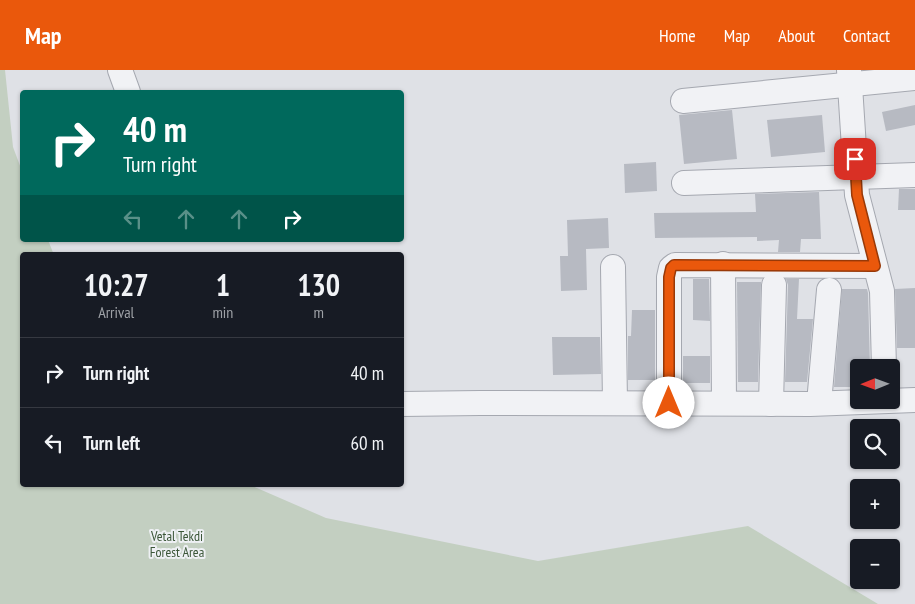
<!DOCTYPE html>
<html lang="en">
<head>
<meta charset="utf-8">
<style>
	:root { --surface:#171b24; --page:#242831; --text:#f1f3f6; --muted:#9ea1a6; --line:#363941; --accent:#ea580c }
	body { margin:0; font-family:"PT Sans Narrow",sans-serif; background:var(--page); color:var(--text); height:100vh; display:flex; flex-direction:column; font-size:19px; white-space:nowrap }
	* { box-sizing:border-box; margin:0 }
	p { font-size:16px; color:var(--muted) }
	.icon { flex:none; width:28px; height:28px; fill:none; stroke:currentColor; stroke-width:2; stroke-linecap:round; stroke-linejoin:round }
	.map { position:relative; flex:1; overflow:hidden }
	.drawer { position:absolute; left:20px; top:182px; width:384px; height:235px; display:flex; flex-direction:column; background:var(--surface); border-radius:5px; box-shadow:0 1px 4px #0004 }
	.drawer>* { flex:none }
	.guide { position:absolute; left:20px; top:20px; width:384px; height:152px; border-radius:5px; box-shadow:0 1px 4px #0004; background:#00695c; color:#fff; overflow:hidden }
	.needle { width:32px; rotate:269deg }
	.fabs { position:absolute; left:850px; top:289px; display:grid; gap:10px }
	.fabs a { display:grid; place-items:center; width:50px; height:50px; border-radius:5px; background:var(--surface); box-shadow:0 1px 4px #0004; font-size:25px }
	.pin { position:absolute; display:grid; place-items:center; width:42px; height:42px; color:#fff; margin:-21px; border-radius:10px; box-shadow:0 2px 8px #0006 }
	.me { position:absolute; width:55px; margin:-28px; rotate:0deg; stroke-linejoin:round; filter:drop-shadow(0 0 4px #0008) }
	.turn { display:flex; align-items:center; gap:18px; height:105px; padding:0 20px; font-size:22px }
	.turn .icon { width:65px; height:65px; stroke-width:2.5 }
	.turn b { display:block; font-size:35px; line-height:42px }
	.lanes { display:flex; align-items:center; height:48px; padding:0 20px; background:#0003; justify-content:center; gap:25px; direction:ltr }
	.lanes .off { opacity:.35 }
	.eta { display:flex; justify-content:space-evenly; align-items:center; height:85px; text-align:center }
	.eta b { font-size:30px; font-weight:600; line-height:35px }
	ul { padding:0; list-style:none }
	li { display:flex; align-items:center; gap:15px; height:70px; padding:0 20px; border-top:1px solid var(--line) }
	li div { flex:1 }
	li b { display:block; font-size:19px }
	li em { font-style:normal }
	header { display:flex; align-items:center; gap:30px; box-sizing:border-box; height:70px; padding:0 25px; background:var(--accent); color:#fff }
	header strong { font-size:24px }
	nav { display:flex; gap:28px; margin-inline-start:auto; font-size:18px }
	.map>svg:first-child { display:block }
	.green { fill:#c3cfc1 }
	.building { fill:#b7bac2 }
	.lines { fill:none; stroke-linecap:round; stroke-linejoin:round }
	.minor-casing { stroke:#a5a8b0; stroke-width:26 }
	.minor { stroke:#f1f2f5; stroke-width:24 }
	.route-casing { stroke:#983908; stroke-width:12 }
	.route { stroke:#ea580c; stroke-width:9 }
	.labels { text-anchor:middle; stroke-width:4; stroke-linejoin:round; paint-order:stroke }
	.park-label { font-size:14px; fill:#3b5638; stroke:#eef0f4 }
</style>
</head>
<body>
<header>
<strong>Map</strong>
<nav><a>Home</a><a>Map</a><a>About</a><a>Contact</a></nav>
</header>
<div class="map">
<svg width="915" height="534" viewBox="0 0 915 534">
	<rect width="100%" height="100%" fill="#dfe1e6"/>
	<!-- green -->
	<polygon class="green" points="0,0 5,0 13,77 22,101 22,170 48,170 54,185 22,185 22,415 250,415 326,448 538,491 748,456 878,534 0,534"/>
	<!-- building -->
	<g class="building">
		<polygon points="915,35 915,55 886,61 882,42"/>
		<polygon points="732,40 737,89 684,94 679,45"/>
		<polygon points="822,45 825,82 771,87 767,50"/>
		<polygon points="656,92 657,121 625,123 624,94"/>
		<polygon points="899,119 915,119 915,140 898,140"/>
		<polygon points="819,122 821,169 801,169 800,182 778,182 779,170 757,171 757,167 655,168 654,143 756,142 755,124"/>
		<polygon points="608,148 609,178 586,179 587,220 561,221 560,186 568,186 567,150"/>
		<polygon points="693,209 709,209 710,251 693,250"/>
		<polygon points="786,209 799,209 797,249 813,249 807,312 785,312 788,215"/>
		<polygon points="737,212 761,212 758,312 738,312"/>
		<polygon points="915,218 915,278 897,278 895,219"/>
		<polygon points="842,219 867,219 868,223 870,298 859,298 859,317 834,317"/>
		<polygon points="632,240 655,240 655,310 628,310 628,266 631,266"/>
		<polygon points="552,267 600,267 601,304 553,305"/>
		<rect x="683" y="286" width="27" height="27"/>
	</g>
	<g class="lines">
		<defs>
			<g id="minor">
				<polyline points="120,0 128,22"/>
				<polyline points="849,0 857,125 882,221 884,298"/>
				<polyline points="683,31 915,8"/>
				<polyline points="684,113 915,105"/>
				<polyline points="723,194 724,333"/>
				<polyline points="613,197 615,333"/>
				<polyline points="669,333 669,207 671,198 675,195 875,196"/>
				<polyline points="819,333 829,220"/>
				<polyline points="401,334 480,333 810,334 915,330"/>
				<polyline points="771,334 774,215"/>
			</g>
		</defs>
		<!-- minor casing -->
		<use href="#minor" class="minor-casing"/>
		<!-- minor -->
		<use href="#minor" class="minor"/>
	</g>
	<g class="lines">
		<defs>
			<polyline id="route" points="669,333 669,207 671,198 674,195 875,196 857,125 855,89"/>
		</defs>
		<!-- route casing -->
		<use href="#route" class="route-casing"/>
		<!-- route -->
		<use href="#route" class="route"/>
	</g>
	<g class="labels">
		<!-- park labels -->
		<g class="park-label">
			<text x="177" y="471">Vetal Tekdi<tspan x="177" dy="16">Forest Area</tspan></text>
		</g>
	</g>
</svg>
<div class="fabs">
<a><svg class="needle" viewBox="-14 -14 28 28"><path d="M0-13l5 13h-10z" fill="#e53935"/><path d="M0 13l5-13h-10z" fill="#9ea1a6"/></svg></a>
<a><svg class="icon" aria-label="search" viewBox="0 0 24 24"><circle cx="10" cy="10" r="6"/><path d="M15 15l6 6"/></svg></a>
<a>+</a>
<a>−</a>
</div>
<div class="pin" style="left:855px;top:89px;background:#d93025"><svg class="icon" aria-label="arrive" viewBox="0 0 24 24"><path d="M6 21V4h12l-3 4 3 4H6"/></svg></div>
<svg class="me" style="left:669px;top:333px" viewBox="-20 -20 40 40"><circle r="19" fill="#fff"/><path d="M0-13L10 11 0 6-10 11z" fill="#ea580c"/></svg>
<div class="guide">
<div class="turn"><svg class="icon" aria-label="right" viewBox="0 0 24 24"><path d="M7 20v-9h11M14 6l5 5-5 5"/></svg><div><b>40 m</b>Turn right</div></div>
<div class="lanes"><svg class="icon off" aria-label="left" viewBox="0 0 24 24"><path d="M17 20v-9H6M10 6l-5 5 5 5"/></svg><svg class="icon off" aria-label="ahead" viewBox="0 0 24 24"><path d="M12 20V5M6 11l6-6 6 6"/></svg><svg class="icon off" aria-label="ahead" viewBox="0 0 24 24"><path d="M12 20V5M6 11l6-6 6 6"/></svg><svg class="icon" aria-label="right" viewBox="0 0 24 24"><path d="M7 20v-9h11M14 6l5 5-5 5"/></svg></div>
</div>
<section class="drawer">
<div class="eta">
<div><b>10:27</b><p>Arrival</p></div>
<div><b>1</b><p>min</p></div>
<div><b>130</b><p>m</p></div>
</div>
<ul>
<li><svg class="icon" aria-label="right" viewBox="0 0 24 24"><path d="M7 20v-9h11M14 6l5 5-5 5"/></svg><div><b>Turn right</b></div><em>40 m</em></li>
<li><svg class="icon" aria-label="left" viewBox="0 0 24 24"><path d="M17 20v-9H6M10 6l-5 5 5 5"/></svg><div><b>Turn left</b></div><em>60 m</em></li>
</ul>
</section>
</div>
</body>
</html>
